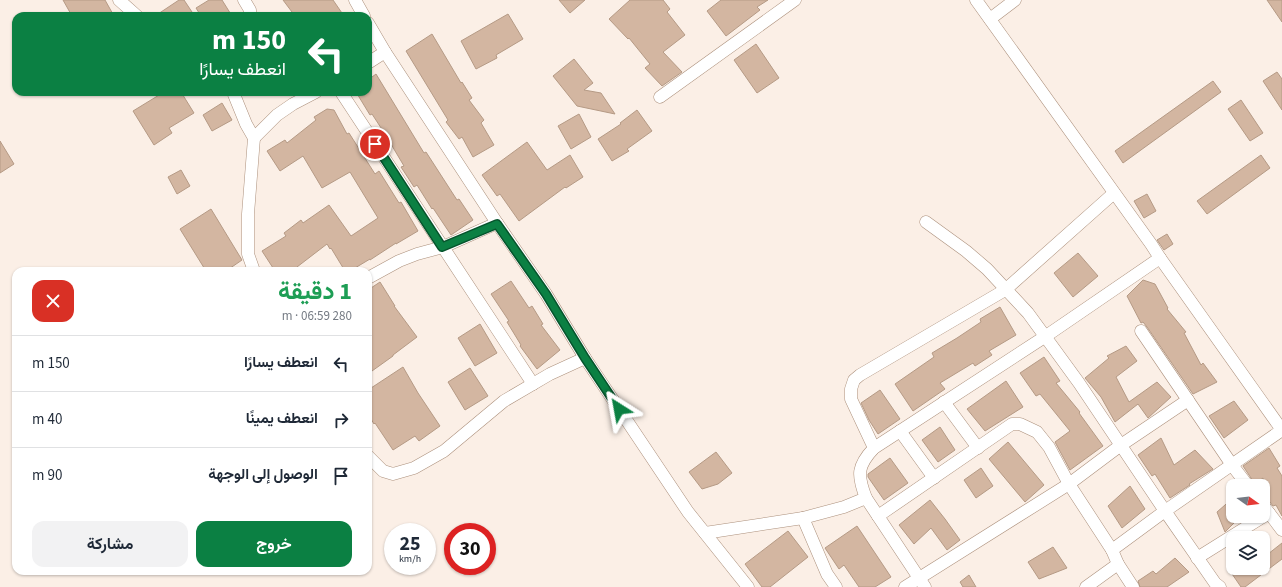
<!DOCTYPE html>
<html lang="ar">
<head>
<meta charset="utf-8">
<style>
	:root { --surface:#fff; --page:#f2f2f3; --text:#1f2937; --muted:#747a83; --line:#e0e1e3; --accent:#0b8043 }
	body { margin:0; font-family:"Source Sans 3",Vazirmatn,sans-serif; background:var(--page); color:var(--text); direction:rtl; height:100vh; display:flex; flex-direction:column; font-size:15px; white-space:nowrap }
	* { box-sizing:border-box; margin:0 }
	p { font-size:13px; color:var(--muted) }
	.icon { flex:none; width:22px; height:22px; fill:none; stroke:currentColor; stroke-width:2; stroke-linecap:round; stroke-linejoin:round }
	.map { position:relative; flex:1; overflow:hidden; direction:ltr }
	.details { position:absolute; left:12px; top:267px; width:360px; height:308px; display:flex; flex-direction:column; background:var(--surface); border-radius:12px; box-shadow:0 1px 3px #0004; direction:rtl }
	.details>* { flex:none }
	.hud { position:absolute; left:12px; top:12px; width:360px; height:84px; border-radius:12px; box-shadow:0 1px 3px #0004; direction:rtl; background:#0b8043; color:#fff; overflow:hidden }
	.needle { width:26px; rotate:104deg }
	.fabs { position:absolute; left:1226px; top:479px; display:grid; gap:8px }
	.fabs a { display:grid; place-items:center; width:44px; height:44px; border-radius:8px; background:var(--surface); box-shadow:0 1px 3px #0004; font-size:20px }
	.speed { position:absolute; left:384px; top:523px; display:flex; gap:8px; font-size:20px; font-weight:700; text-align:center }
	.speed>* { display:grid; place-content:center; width:52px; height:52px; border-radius:50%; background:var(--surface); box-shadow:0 1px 3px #0004; line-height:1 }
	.speed small { font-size:10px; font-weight:400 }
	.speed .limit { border:6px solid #d22; background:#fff; color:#111 }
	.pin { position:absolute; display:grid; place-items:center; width:34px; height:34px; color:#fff; margin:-17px; border:2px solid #fff; border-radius:50%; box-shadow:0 1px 4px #0007 }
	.me { position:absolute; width:44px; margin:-22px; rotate:326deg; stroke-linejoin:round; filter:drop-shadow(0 0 3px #0008) }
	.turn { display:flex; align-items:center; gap:14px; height:84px; padding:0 20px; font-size:18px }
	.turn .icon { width:52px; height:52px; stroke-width:2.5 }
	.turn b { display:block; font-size:28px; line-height:34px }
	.round { display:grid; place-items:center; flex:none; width:42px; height:42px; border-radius:12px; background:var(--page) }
	.summary { display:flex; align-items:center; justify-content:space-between; height:68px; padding:0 20px }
	h1 { font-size:24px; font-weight:700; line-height:30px; color:#1e9e55 }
	.cta { display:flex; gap:8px; margin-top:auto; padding:8px 20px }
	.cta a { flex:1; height:46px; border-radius:12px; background:var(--accent); color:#fff; font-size:16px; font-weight:700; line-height:46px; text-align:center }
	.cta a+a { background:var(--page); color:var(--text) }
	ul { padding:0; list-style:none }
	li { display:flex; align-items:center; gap:12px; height:56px; padding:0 20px; border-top:1px solid var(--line) }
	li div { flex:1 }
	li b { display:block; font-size:15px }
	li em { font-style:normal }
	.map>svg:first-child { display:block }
	.building { fill:#d3b6a1; stroke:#b59a85 }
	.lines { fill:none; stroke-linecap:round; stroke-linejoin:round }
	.minor-casing { stroke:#ac907c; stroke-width:13 }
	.minor { stroke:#fff; stroke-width:12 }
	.route-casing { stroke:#07532c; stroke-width:10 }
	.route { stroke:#0b8043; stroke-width:7 }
</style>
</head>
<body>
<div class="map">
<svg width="1282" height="587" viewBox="0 0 1282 587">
	<rect width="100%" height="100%" fill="#fbefe6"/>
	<!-- building -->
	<g class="building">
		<polygon points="63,0 105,0 114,16 72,16"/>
		<polygon points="179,0 184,0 192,12 185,16 155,16"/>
		<polygon points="209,0 222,0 232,16 201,16 196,8"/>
		<polygon points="283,0 333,0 344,16 295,16"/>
		<polygon points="559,0 585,0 570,13"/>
		<polygon points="630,0 663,0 670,9 667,12 685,35 663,52 682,72 662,86 645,68 650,64 629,38 628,39 609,19"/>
		<polygon points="721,0 768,0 757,7 760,10 726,36 707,11"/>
		<polygon points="1267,0 1282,0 1282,22"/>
		<polygon points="508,14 523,39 496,55 497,58 476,69 461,41"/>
		<polygon points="432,34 461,83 462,82 472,98 469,100 484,120 481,123 494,145 473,157 462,137 459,139 446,122 448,120 406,51"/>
		<polygon points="756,44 779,78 757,93 734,60"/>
		<polygon points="574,59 593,83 584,90 601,93 615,114 577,106 553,76"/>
		<polygon points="1277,72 1282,79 1282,110 1263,81"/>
		<polygon points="376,74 424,153 426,152 457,200 459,199 473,220 451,235 433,208 432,209 417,185 414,187 401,167 404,166 385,134 372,114 370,115 356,92 368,92 368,80"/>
		<polygon points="1213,81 1221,92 1123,163 1115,151"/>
		<polygon points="164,92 181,92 194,113 169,128 172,133 154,145 133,111"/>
		<polygon points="1241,100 1263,133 1250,141 1228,109"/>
		<polygon points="222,103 232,120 212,131 203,115"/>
		<polygon points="327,109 334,110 347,134 349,133 375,174 379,171 399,203 401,202 418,231 396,244 396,243 370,260 370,259 350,271 345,271 331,248 330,249 327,244 297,267 300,271 275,271 262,251 286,236 284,233 301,220 303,223 329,205 351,236 378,218 350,172 322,188 303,156 280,171 267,151 285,140 287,143 316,120 314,117"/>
		<polygon points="637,110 652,131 627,149 629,151 612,161 598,139 621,124 620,123"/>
		<polygon points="579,114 591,137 571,149 558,126"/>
		<polygon points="0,141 14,164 0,173"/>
		<polygon points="527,142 547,170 570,155 583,177 566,188 565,187 519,221 500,194 497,196 482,175"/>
		<polygon points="1261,155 1270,168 1207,214 1197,201"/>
		<polygon points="181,170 190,186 177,194 168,177"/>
		<polygon points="1147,194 1156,211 1144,218 1134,201"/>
		<polygon points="211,209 242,260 226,271 206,271 180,229"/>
		<polygon points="1167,234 1173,244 1164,250 1157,240"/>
		<polygon points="1078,253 1098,276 1073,297 1054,273"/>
		<polygon points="1143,280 1155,284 1168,308 1167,309 1186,332 1184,333 1201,365 1203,363 1217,382 1193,394 1147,327 1143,322 1141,323 1127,296"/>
		<polygon points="511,281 529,308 532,306 543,324 541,325 560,350 537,369 520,346 521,345 507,322 509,321 491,294"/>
		<polygon points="380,282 395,306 394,306 417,337 393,355 393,356 372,371 368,366 368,290"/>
		<polygon points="1000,307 1016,335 989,351 992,355 975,366 973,363 940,383 945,389 913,411 895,384 934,357 932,353 957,338 981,322 980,319"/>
		<polygon points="480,324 497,353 475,366 458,338"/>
		<polygon points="1126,346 1137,361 1116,377 1129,402 1157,382 1171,397 1148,418 1138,404 1115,422 1101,397 1085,378 1109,358 1107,356"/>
		<polygon points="1044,357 1060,381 1056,383 1080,412 1079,413 1103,446 1070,470 1055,442 1070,431 1040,394 1036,396 1020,373"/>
		<polygon points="403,367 418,393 440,426 419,441 415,436 393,450 375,423 374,424 368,414 368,390"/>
		<polygon points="470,368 488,396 465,410 448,382"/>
		<polygon points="1006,381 1023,407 985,431 967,409"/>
		<polygon points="880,390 900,419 878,434 869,420 861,403"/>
		<polygon points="1234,401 1248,420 1224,438 1209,416"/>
		<polygon points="940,427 955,450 938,462 922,440"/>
		<polygon points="1161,438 1174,465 1195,450 1213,469 1189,484 1190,485 1170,498 1155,474 1152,476 1138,455"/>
		<polygon points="1008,442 1044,485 1025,502 989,459"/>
		<polygon points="1269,448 1280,466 1277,468 1282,476 1282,516 1276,505 1273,506 1263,493 1263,478 1255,484 1243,466"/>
		<polygon points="716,452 732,473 718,484 702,489 689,472"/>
		<polygon points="890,458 908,483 884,500 868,477 868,474"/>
		<polygon points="981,468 993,486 976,498 964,480"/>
		<polygon points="1130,486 1145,509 1122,528 1108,506"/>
		<polygon points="1233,498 1233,516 1241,516 1225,532 1217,512"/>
		<polygon points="930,500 945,519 960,540 947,550 931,528 914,544 899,525"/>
		<polygon points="857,526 891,577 875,587 859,587 844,565 839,569 825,548"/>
		<polygon points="788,531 808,557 770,587 762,587 745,564"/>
		<polygon points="1282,543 1282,559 1245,587 1241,587 1228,568 1263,568 1263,558"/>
		<polygon points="1053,547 1067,568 1039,579 1028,562"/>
		<polygon points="1175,558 1189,572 1167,587 1140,587 1138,581 1153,571 1156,574"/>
		<polygon points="969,575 976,587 963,587 960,582"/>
	</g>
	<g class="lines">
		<defs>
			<g id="minor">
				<polyline points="119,0 137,16"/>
				<polyline points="244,0 250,10 250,16"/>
				<polyline points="355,0 364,16"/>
				<polyline points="976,0 1151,244 1160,258 1282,430"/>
				<polyline points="990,19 1015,0"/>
				<polyline points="368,23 385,52 497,223 546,294 585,358 688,512 748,587"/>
				<polyline points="368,63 385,52"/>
				<polyline points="233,92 246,124 254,138 248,214 248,254 254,271"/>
				<polyline points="341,92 533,384"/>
				<polyline points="660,97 795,0"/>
				<polyline points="254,138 277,115 293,104 316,92"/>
				<polyline points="926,222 966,251 987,269 1028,313 1079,383 1165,511 1215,583 1220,587"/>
				<polyline points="368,278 399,261 417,254 443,247 497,223"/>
				<polyline points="1141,331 1232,465 1248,486"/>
				<polyline points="944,402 978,448"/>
				<polyline points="900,431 934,478"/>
				<polyline points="874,448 851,399 851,389 854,380 860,375 1005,290 1114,193"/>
				<polyline points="368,456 383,471 393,474 414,468 444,451 504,401 550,374 585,358"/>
				<polyline points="1263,505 1282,530"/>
				<polyline points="878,516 1012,424 1020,424 1037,432 1049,447 1069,484 1112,550"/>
				<polyline points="803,518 827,574 836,587"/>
				<polyline points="705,533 803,518 844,507 866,498"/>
				<polyline points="1197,558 1269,513"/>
				<polyline points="905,587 1069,484 1121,445 1188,400"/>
				<path d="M925,587L866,498C857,475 857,466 874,448L1046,336L1160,258"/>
				<polyline points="1086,587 1118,564"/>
				<polyline points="1133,587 1118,564 1112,550 1165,511 1282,430"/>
			</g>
		</defs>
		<!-- minor casing -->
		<use href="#minor" class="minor-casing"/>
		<!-- minor -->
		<use href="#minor" class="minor"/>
	</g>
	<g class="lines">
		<defs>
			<polyline id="route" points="375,144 442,247 497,224 546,294 585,358 619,409"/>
		</defs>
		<!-- route casing -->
		<use href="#route" class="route-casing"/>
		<!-- route -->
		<use href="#route" class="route"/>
	</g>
</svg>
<div class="fabs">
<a><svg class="needle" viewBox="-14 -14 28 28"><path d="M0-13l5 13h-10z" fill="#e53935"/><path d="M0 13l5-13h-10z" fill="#747a83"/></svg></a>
<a><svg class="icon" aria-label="layers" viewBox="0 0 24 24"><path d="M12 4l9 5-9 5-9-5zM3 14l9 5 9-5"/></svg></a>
</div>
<div class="speed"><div>25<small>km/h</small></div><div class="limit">30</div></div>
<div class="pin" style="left:375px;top:144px;background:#d93025"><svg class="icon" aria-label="arrive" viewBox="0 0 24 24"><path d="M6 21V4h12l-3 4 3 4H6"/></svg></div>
<svg class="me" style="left:619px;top:409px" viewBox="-20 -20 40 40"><path d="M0-17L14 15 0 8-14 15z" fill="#0b8043" stroke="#fff" stroke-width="4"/></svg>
<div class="hud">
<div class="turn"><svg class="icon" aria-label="left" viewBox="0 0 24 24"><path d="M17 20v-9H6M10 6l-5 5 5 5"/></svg><div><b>150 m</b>انعطف يسارًا</div></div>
</div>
<section class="details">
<div class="summary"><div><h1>1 دقيقة</h1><p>280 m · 06:59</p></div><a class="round" style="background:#d93025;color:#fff"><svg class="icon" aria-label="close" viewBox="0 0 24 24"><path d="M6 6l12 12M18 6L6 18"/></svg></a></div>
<ul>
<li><svg class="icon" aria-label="left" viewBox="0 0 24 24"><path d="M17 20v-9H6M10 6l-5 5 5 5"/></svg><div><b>انعطف يسارًا</b></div><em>150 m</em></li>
<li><svg class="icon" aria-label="right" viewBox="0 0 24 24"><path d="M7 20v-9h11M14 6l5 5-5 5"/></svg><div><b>انعطف يمينًا</b></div><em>40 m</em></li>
<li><svg class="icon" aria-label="arrive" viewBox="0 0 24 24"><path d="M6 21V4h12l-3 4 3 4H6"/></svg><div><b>الوصول إلى الوجهة</b></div><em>90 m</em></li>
</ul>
<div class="cta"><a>خروج</a><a>مشاركة</a></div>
</section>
</div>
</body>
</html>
